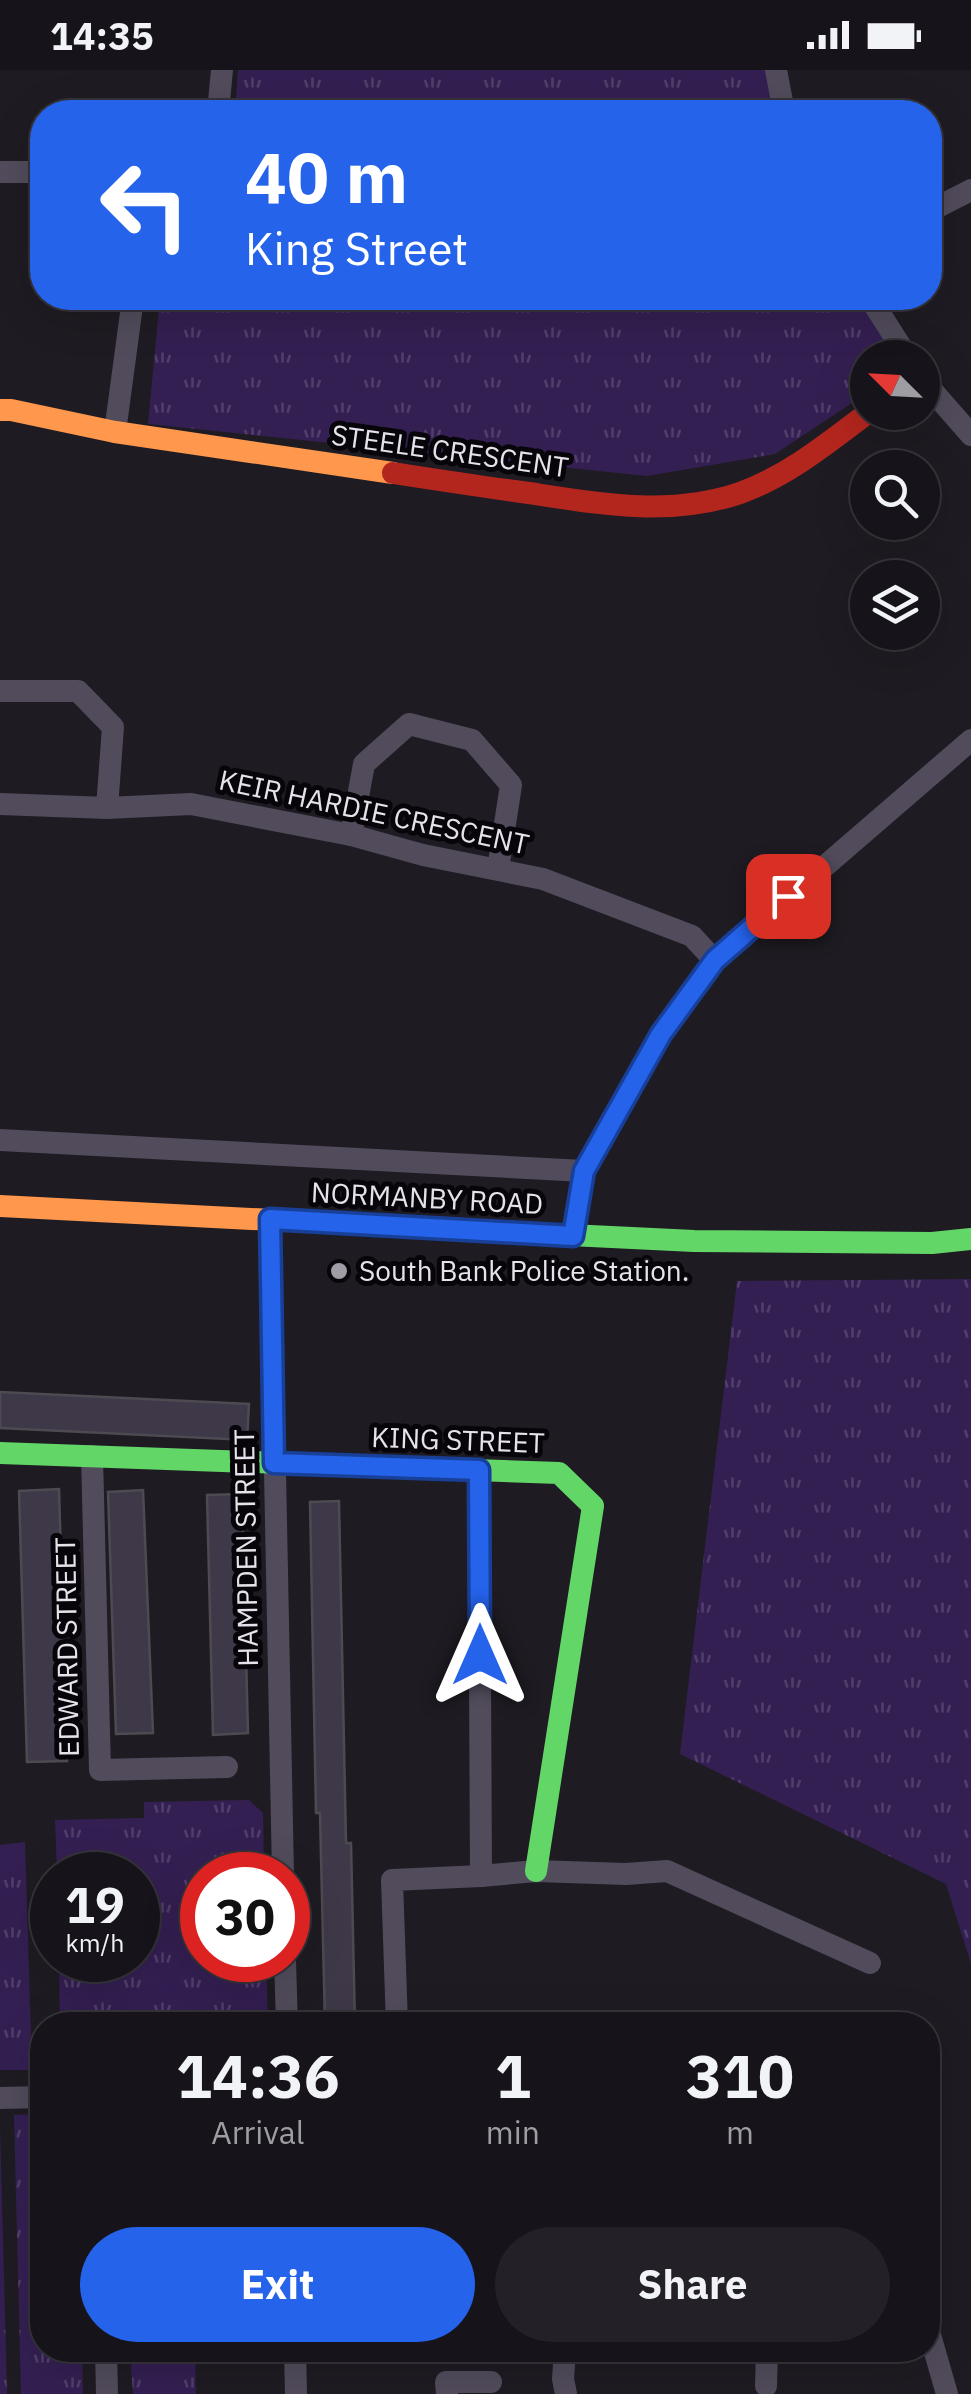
<!DOCTYPE html>
<html lang="en">
<head>
<meta charset="utf-8">
<style>
	:root { --surface:#16141a; --page:#232127; --text:#f1f3f6; --muted:#9e9ea2; --line:#353339; --accent:#2563eb }
	body { margin:0; font-family:"IBM Plex Sans",sans-serif; background:var(--page); color:var(--text); height:100vh; display:flex; flex-direction:column; font-size:38px; white-space:nowrap }
	* { box-sizing:border-box; margin:0 }
	p { font-size:32px; color:var(--muted) }
	.icon { flex:none; width:55px; height:55px; fill:none; stroke:currentColor; stroke-width:2; stroke-linecap:round; stroke-linejoin:round }
	.map { position:relative; flex:1; overflow:hidden }
	.panel { position:absolute; left:30px; top:1942px; width:910px; height:350px; display:flex; flex-direction:column; background:var(--surface); border-radius:40px; box-shadow:0 10px 40px #0002,0 0 0 2px var(--line) }
	.panel>* { flex:none }
	.guide { position:absolute; left:30px; top:30px; width:912px; height:210px; border-radius:40px; box-shadow:0 10px 40px #0002,0 0 0 2px var(--line); background:#2563eb; color:#fff; overflow:hidden }
	.needle { width:65px; rotate:294deg }
	.buttons { position:absolute; left:850px; top:270px; display:grid; gap:20px }
	.buttons a { display:grid; place-items:center; width:90px; height:90px; border-radius:50%; background:var(--surface); box-shadow:0 10px 40px #0002,0 0 0 2px var(--line); font-size:50px }
	.speed { position:absolute; left:30px; top:1782px; display:flex; gap:20px; font-size:50px; font-weight:700; text-align:center }
	.speed>* { display:grid; place-content:center; width:130px; height:130px; border-radius:50%; background:var(--surface); box-shadow:0 10px 40px #0002,0 0 0 2px var(--line); line-height:1 }
	.speed small { font-size:25px; font-weight:400 }
	.speed .limit { border:15px solid #d22; background:#fff; color:#111 }
	.pin { position:absolute; display:grid; place-items:center; width:85px; height:85px; color:#fff; margin:-42px; border-radius:20px; box-shadow:0 5px 15px #0006 }
	.me { position:absolute; width:110px; margin:-55px; rotate:0deg; stroke-linejoin:round; filter:drop-shadow(0 0 8px #0008) }
	.turn { display:flex; align-items:center; gap:35px; height:210px; padding:0 50px; font-size:45px }
	.turn .icon { width:130px; height:130px; stroke-width:2.5 }
	.turn b { display:block; font-size:70px; line-height:85px }
	.eta { display:flex; justify-content:space-evenly; align-items:center; height:170px; text-align:center }
	.eta b { font-size:60px; font-weight:700; line-height:70px }
	.cta { display:flex; gap:20px; margin-top:auto; padding:20px 50px }
	.cta a { flex:1; height:115px; border-radius:60px; background:var(--accent); color:#fff; font-size:40px; font-weight:700; line-height:115px; text-align:center }
	.cta a+a { background:var(--page); color:var(--text) }
	.status { display:flex; justify-content:space-between; align-items:center; height:70px; padding:0 50px; background:var(--surface); direction:ltr }
	.status svg { height:28px; fill:currentColor }
	.map>svg:first-child { display:block }
	.grass { fill:url(#grass-tufts) }
	.building { fill:#3e3848; stroke:#4d4b51; stroke-width:2.5 }
	.lines { fill:none; stroke-linecap:round; stroke-linejoin:round }
	.street { stroke:#514b5b; stroke-width:22 }
	.fast { stroke:#63d668; stroke-width:22 }
	.slow { stroke:#ff974d; stroke-width:22 }
	.jam { stroke:#b3261e; stroke-width:22 }
	.route-casing { stroke:#184099; stroke-width:25 }
	.route { stroke:#2563eb; stroke-width:18 }
	.poi-dot { fill:#9f9ca5; stroke:#07050a; stroke-width:4 }
	.labels { text-anchor:middle; stroke-width:10; stroke-linejoin:round; paint-order:stroke }
	.street-label { font-size:28px; fill:#e5e2eb; stroke:#07050a }
	.poi-label { font-size:28px; fill:#e5e2eb; stroke:#07050a; text-anchor:start }
</style>
</head>
<body>
<div class="status"><b>14:35</b><svg viewBox="0 0 49 12"><path d="M0 12V9h3v3zM5 12V6h3v6zM10 12V3h3v9zM15 12V0h3v12zM26 1h20v11H26zM47 4h2v5h-2z"/></svg></div>
<div class="map">
<svg width="971" height="2324" viewBox="0 0 971 2324">
	<defs>
		<pattern id="grass-tufts" width="24" height="20" patternUnits="userSpaceOnUse" patternTransform="scale(2.5)"><rect width="24" height="20" fill="#341f52"/><path d="M3 7l-1-3M5 7V3M7 7l1-3M15 17l-1-3M17 17v-4M19 17l1-3" fill="none" stroke="#513f6b"/></pattern>
	</defs>
	<rect width="100%" height="100%" fill="#1e1b22"/>
	<!-- grass -->
	<g class="grass">
		<polygon points="238,0 771,0 778,42 235,42"/>
		<polygon points="160,228 859,228 904,287 868,288 867,323 775,384 647,406 148,354"/>
		<polygon points="971,1209 971,1894 946,1814 680,1684 737,1211"/>
		<polygon points="249,1730 263,1743 264,1805 202,1805 202,1890 266,1890 268,1955 60,1955 59,1890 138,1890 138,1805 57,1805 55,1750 144,1748 144,1732"/>
		<polygon points="25,1772 32,2000 0,2000 0,1775"/>
		<polygon points="42,2044 42,2280 82,2280 83,2324 21,2324 14,2045"/>
		<polygon points="0,2056 7,2324 0,2324"/>
		<polygon points="135,2280 195,2280 196,2324 133,2324 131,2296"/>
	</g>
	<!-- building -->
	<g class="building">
		<polygon points="0,1322 249,1334 247,1370 0,1358"/>
		<polygon points="59,1419 67,1691 27,1692 19,1421"/>
		<polygon points="143,1420 153,1663 116,1664 108,1422"/>
		<polygon points="242,1424 248,1663 213,1665 207,1425"/>
		<polygon points="339,1431 346,1773 351,1773 355,1955 325,1955 320,1743 316,1743 310,1432"/>
	</g>
	<g class="lines">
		<!-- street -->
		<g class="street">
			<polyline points="776,0 784,42"/>
			<polyline points="218,42 222,0"/>
			<polyline points="0,102 42,102"/>
			<polyline points="930,141 971,120"/>
			<polyline points="870,228 908,288"/>
			<polyline points="922,309 971,365"/>
			<polyline points="115,362 133,228"/>
			<polyline points="0,621 78,621 113,657 107,738"/>
			<polyline points="0,734 107,738 191,734 351,765 423,785 543,809 692,866 715,891"/>
			<polyline points="351,765 364,694 409,654 472,670 511,715 498,799"/>
			<polyline points="0,1070 584,1101"/>
			<polyline points="270,1149 283,1805"/>
			<polyline points="573,1166 584,1101 661,964 715,891 971,670"/>
			<polyline points="92,1386 100,1700 227,1697"/>
			<polyline points="479,1400 481,1806"/>
			<polyline points="285,1890 287,1955"/>
			<polyline points="397,1955 392,1810 481,1806 536,1801 626,1804 667,1801 870,1893"/>
			<polyline points="0,2028 42,2027"/>
			<polyline points="928,2258 947,2324"/>
			<polyline points="106,2280 107,2324"/>
			<polyline points="295,2280 296,2324"/>
			<polyline points="565,2280 563,2309 566,2324"/>
			<polyline points="766,2316 767,2280"/>
			<polyline points="447,2324 446,2312 491,2312"/>
		</g>
		<!-- fast -->
		<g class="fast">
			<polyline points="486,1161 694,1171 932,1173 971,1169"/>
			<polyline points="0,1383 559,1403 593,1436 536,1801"/>
		</g>
		<!-- slow -->
		<g class="slow">
			<polyline points="0,340 11,340 115,362 393,403"/>
			<polyline points="0,1136 486,1161"/>
		</g>
		<!-- jam -->
		<path class="jam" d="M393,403C438,410 484,417 529,423C600,434 670,447 740,423C788,406 829,372 869,342"/>
	</g>
	<g class="lines">
		<defs>
			<polyline id="route" points="480,1585 479,1400 274,1393 270,1149 573,1166 584,1101 661,964 715,890 788,826"/>
		</defs>
		<!-- route casing -->
		<use href="#route" class="route-casing"/>
		<!-- route -->
		<use href="#route" class="route"/>
	</g>
	<!-- markers -->
	<circle class="poi-dot" cx="339" cy="1201" r="10"/>
	<g class="labels">
		<!-- street labels -->
		<g class="street-label">
			<text transform="translate(450 381) rotate(8)" y="10">STEELE CRESCENT</text>
			<text transform="translate(374 742) rotate(12)" y="10">KEIR HARDIE CRESCENT</text>
			<text transform="translate(427 1128) rotate(3)" y="10">NORMANBY ROAD</text>
			<text transform="translate(458 1370) rotate(2)" y="10">KING STREET</text>
			<text transform="translate(246 1478) rotate(-91)" y="10">HAMPDEN STREET</text>
			<text transform="translate(67 1577) rotate(-91)" y="10">EDWARD STREET</text>
		</g>
		<!-- poi labels -->
		<g class="poi-label">
			<text x="359" y="1211">South Bank Police Station.</text>
		</g>
	</g>
</svg>
<div class="buttons">
<a><svg class="needle" viewBox="-14 -14 28 28"><path d="M0-13l5 13h-10z" fill="#e53935"/><path d="M0 13l5-13h-10z" fill="#9e9ea2"/></svg></a>
<a><svg class="icon" aria-label="search" viewBox="0 0 24 24"><circle cx="10" cy="10" r="6"/><path d="M15 15l6 6"/></svg></a>
<a><svg class="icon" aria-label="layers" viewBox="0 0 24 24"><path d="M12 4l9 5-9 5-9-5zM3 14l9 5 9-5"/></svg></a>
</div>
<div class="speed"><div>19<small>km/h</small></div><div class="limit">30</div></div>
<div class="pin" style="left:788px;top:826px;background:#d93025"><svg class="icon" aria-label="arrive" viewBox="0 0 24 24"><path d="M6 21V4h12l-3 4 3 4H6"/></svg></div>
<svg class="me" style="left:480px;top:1585px" viewBox="-20 -20 40 40"><path d="M0-17L14 15 0 8-14 15z" fill="#2563eb" stroke="#fff" stroke-width="4"/></svg>
<div class="guide">
<div class="turn"><svg class="icon" aria-label="left" viewBox="0 0 24 24"><path d="M17 20v-9H6M10 6l-5 5 5 5"/></svg><div><b>40 m</b>King Street</div></div>
</div>
<section class="panel">
<div class="eta">
<div><b>14:36</b><p>Arrival</p></div>
<div><b>1</b><p>min</p></div>
<div><b>310</b><p>m</p></div>
</div>
<div class="cta"><a>Exit</a><a>Share</a></div>
</section>
</div>
</body>
</html>
